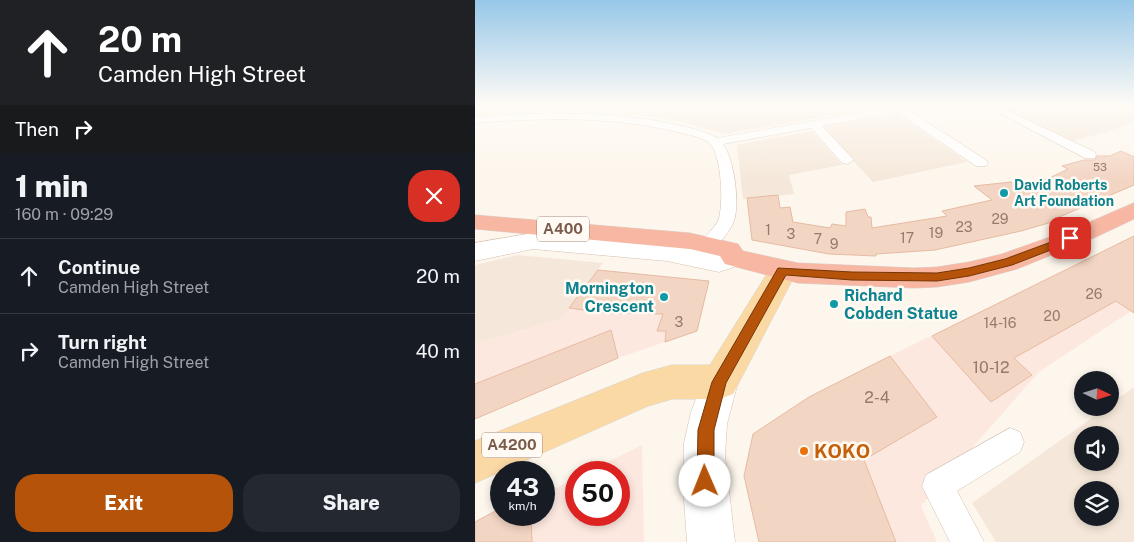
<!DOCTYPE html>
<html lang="en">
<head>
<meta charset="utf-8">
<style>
	:root { --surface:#171b24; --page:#242831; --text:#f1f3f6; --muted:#9ea1a6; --line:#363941; --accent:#b45309 }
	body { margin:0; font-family:"Public Sans",sans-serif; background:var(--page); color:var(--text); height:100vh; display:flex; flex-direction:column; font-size:19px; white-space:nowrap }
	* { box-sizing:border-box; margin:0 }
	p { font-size:16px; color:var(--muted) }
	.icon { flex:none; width:28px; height:28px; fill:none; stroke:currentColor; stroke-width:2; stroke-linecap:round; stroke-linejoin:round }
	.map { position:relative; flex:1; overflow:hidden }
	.side { display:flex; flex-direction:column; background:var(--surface); width:475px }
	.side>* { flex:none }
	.guide { background:#202124; color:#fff; overflow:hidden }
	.needle { width:32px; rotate:94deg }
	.controls { position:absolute; left:599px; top:371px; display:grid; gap:10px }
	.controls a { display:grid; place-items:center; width:45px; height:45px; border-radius:50%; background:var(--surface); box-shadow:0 2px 8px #0003; font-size:25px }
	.speed { position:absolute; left:15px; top:461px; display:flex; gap:10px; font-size:25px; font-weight:700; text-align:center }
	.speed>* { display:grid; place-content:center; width:65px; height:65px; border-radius:50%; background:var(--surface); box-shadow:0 2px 8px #0003; line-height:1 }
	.speed small { font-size:12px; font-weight:400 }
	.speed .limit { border:8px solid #d22; background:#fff; color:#111 }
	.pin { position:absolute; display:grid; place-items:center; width:42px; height:42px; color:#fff; margin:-21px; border-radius:10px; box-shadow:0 2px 8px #0006 }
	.me { position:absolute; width:55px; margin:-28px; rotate:359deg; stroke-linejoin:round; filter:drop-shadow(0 0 4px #0008) }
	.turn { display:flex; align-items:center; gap:18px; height:105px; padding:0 15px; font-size:22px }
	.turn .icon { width:65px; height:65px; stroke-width:2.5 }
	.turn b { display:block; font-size:35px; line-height:42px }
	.then { display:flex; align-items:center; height:48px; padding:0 15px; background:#0003; gap:10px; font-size:19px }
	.round { display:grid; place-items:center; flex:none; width:52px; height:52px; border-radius:20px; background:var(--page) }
	.head { display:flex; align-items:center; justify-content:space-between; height:85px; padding:0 15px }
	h1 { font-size:30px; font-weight:800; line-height:38px }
	.button { display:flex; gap:10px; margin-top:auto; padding:10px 15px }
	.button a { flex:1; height:58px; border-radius:20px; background:var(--accent); color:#fff; font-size:20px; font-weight:800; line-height:58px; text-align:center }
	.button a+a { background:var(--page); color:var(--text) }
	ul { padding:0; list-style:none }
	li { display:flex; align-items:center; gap:15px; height:75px; padding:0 15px; border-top:1px solid var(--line) }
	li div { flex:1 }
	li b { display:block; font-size:19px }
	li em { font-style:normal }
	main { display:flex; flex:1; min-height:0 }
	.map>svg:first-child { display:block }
	.residential { fill:#f5e8da; fill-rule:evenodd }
	.commercial { fill:#fde8e0 }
	.building { fill:#f3d5c3; stroke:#e6bba3 }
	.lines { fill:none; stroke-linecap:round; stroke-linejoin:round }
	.street-casing { stroke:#d1beb0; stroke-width:1 }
	.secondary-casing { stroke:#d6c0b0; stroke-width:1 }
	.primary-casing { stroke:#dad1cd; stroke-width:1 }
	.highway-casing { stroke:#dad1cd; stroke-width:1 }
	.street { fill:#fff; fill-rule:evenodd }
	.secondary { fill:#fff; fill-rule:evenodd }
	.primary { fill:#fbd9a5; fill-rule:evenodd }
	.highway { fill:#f7b7a3; fill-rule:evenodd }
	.route { fill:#b45309; stroke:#753606 }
	.culture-dot { fill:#0f9aa8; stroke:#fffaf3; stroke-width:2 }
	.food-dot { fill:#e8710a; stroke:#fffaf3; stroke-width:2 }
	.labels { text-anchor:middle; stroke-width:5; stroke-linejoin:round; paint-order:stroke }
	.far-number-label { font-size:11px; fill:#987a6a }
	.far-culture-label { font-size:14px; font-weight:bold; fill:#0d838f; stroke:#fffaf3; text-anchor:start }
	.number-label { font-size:14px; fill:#987a6a }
	.shield { fill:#fffaf3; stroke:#a28b7f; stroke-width:1 }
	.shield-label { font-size:15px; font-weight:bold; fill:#7a5c4d }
	.culture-label { font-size:16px; font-weight:bold; fill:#0d838f; stroke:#fffaf3; text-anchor:end }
	.near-number-label { font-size:16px; fill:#987a6a }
	.near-food-label { font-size:19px; font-weight:bold; fill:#c56008; stroke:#fffaf3; text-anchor:start }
</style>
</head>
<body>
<main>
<section class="side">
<div class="guide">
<div class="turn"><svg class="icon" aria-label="ahead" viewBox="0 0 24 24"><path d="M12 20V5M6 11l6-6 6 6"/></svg><div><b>20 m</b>Camden High Street</div></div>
<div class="then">Then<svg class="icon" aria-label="right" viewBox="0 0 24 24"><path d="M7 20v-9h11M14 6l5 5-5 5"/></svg></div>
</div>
<div class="head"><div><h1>1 min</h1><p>160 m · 09:29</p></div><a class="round" style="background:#d93025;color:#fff"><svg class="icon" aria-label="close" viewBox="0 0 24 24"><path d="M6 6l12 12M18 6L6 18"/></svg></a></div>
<ul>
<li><svg class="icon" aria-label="ahead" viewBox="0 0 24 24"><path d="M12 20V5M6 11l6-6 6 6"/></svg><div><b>Continue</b><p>Camden High Street</p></div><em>20 m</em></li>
<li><svg class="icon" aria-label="right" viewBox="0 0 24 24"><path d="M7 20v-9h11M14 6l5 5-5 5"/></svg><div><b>Turn right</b><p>Camden High Street</p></div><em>40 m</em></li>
</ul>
<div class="button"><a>Exit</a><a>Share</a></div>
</section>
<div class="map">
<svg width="659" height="542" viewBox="0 0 659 542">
	<rect width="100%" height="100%" fill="#fdf6ec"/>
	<!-- residential -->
	<g class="residential">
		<polygon points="0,105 118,105 110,111 29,113 0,116"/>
		<polygon points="148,105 414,105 250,134 198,120 137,112"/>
		<polygon points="518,105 659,105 659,121 635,131 594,142"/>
		<polygon points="423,114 492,162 398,182 347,127"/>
		<polygon points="337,131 367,165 314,175 319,194 268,199 262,145"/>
		<polygon points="42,255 128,263 86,319 0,344 0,265"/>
		<path d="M659,387V542H521L497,503L631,408H635V404ZM608,435H635V462H608ZM608,490H635V518H608Z"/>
	</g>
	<!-- commercial -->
	<g class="commercial">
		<polygon points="659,236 659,309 564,372 446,506 462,542 284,542 269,476 278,434 334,397 352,387"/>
		<polygon points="123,270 138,313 226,314 222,331 143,358 0,419 0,344 86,319"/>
		<polygon points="167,445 169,542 0,542 27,515 69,515 69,494 101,478 101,515 144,515 144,472 112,472"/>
	</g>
	<!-- building -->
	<g class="building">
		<polygon points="646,151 659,157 659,185 582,218 584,220 546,231 460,250 401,254 401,256 354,254 277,240 272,198 303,195 305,208 315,207 318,222 355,228 357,224 371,226 371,212 390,209 393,217 396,217 397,228 472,216 467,211 517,200 499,186 536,182 548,191 593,169 587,166 609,160 620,160 622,156 635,156"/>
		<polygon points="659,236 659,313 641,301 539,358 557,375 516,402 457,336"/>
		<polygon points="123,270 234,281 222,331 190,342 191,331 182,331 188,314 129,313 94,308"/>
		<polygon points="136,330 143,358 0,419 0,384"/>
		<polygon points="415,356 462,417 389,460 421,542 284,542 269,476 278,434 334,397"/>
		<polygon points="26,508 26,515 56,515 57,542 0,542 0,522"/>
	</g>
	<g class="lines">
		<defs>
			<g id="street">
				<path d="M428,105H448L447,107L433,110L511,160L513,163L511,166H501L422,112L347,126L379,160L372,164L367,163L336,128L248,144C259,159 264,199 260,217C258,226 252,234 246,241C240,248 237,252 227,249L224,245C230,236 238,230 243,221C249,206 247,154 234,143C225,136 210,134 198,131C133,116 66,118 0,123V117C66,112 133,110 198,124C213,128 229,130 242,138Z"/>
				<polygon points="509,105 521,105 620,152 621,155 620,158 610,158"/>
				<polygon points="535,428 545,432 549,442 545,452 482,491 509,542 475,542 447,486 451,475"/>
			</g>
			<g id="secondary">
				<polygon points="58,233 192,243 243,254 259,249 268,252 272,258 268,264 244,272 192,261 58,249 0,261 0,243"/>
				<polygon points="245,365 258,370 263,382 252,424 250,456 260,542 212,542 208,486 209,443 216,412 232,370"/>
			</g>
			<polygon id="primary" points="308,261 318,264 322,271 258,394 245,399 197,399 173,406 0,483 0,441 168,373 197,365 235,365 298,264"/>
			<polygon id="highway" points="659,203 659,219 621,237 542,269 494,282 462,287 439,288 323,283 250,264 245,256 215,249 0,229 0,215 215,233 263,244 268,251 323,263 439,268 462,267 494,262 527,254 603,227"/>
		</defs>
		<!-- street casing -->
		<use href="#street" class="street-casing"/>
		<!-- secondary casing -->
		<use href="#secondary" class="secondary-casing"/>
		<!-- primary casing -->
		<use href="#primary" class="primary-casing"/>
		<!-- highway casing -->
		<use href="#highway" class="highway-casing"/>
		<!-- street -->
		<use href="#street" class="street"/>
		<!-- secondary -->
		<use href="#secondary" class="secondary"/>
		<!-- primary -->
		<use href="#primary" class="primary"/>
		<!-- highway -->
		<use href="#highway" class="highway"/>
	</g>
	<!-- sky -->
	<linearGradient id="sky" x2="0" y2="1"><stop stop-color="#97c7e8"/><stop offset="0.58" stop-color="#fefbf6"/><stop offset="1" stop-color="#fefbf6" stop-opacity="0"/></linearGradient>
	<rect width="659" height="180" fill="url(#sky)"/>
	<!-- route -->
	<polygon class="route" points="595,235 599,236 600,238 599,241 537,265 494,276 462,281 377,280 311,275 251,383 239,430 239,481 237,487 230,490 224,487 222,481 223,430 237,382 303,268 377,272 462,273 494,268 530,259"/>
	<!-- markers -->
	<g class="culture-dot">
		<circle cx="529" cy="193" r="5"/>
		<circle cx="189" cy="297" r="5"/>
		<circle cx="359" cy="304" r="5"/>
	</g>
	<circle class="food-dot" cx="329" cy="451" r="5"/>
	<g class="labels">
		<!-- far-number labels -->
		<g class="far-number-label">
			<text x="625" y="171">53</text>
		</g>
		<!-- far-culture labels -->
		<g class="far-culture-label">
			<text x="539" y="190">David Roberts<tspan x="539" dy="16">Art Foundation</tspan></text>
		</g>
		<!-- number labels -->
		<g class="number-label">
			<text x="525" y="224">29</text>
			<text x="489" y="232">23</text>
			<text x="293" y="235">1</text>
			<text x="461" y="238">19</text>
			<text x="316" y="239">3</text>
			<text x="432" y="243">17</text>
			<text x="343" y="244">7</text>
			<text x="359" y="249">9</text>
			<text x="619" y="299">26</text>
			<text x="577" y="321">20</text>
			<text x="204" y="327">3</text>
			<text x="525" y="328">14-16</text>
		</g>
		<!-- shield labels -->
		<g class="shield">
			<rect x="62" y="216.5" width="52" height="25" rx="4"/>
			<rect x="7" y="432.5" width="60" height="25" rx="4"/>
		</g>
		<g class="shield-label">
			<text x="88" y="234">A400</text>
			<text x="37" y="450">A4200</text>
		</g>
		<!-- culture labels -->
		<g class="culture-label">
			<text x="179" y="294">Mornington<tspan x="179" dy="18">Crescent</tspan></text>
			<text x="369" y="301" text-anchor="start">Richard<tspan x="369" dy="18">Cobden Statue</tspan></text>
		</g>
		<!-- near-number labels -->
		<g class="near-number-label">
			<text x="516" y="373">10-12</text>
			<text x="402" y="403">2-4</text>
		</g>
		<!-- near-food labels -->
		<g class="near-food-label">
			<text x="339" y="458">KOKO</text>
		</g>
	</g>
</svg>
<div class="controls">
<a><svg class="needle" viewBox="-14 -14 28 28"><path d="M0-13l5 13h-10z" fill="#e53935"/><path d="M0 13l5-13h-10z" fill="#9ea1a6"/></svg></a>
<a><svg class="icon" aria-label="sound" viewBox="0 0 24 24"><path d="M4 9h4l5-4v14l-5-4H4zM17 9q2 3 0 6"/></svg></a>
<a><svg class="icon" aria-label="layers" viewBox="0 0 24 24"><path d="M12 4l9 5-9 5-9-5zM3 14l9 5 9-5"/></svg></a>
</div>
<div class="speed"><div>43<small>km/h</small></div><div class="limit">50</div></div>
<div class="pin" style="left:595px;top:238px;background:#d93025"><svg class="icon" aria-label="arrive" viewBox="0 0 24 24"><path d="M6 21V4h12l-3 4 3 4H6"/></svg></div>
<svg class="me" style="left:230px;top:481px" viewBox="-20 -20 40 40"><circle r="19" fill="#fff"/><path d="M0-13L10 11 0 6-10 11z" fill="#b45309"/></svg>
</div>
</main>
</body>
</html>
